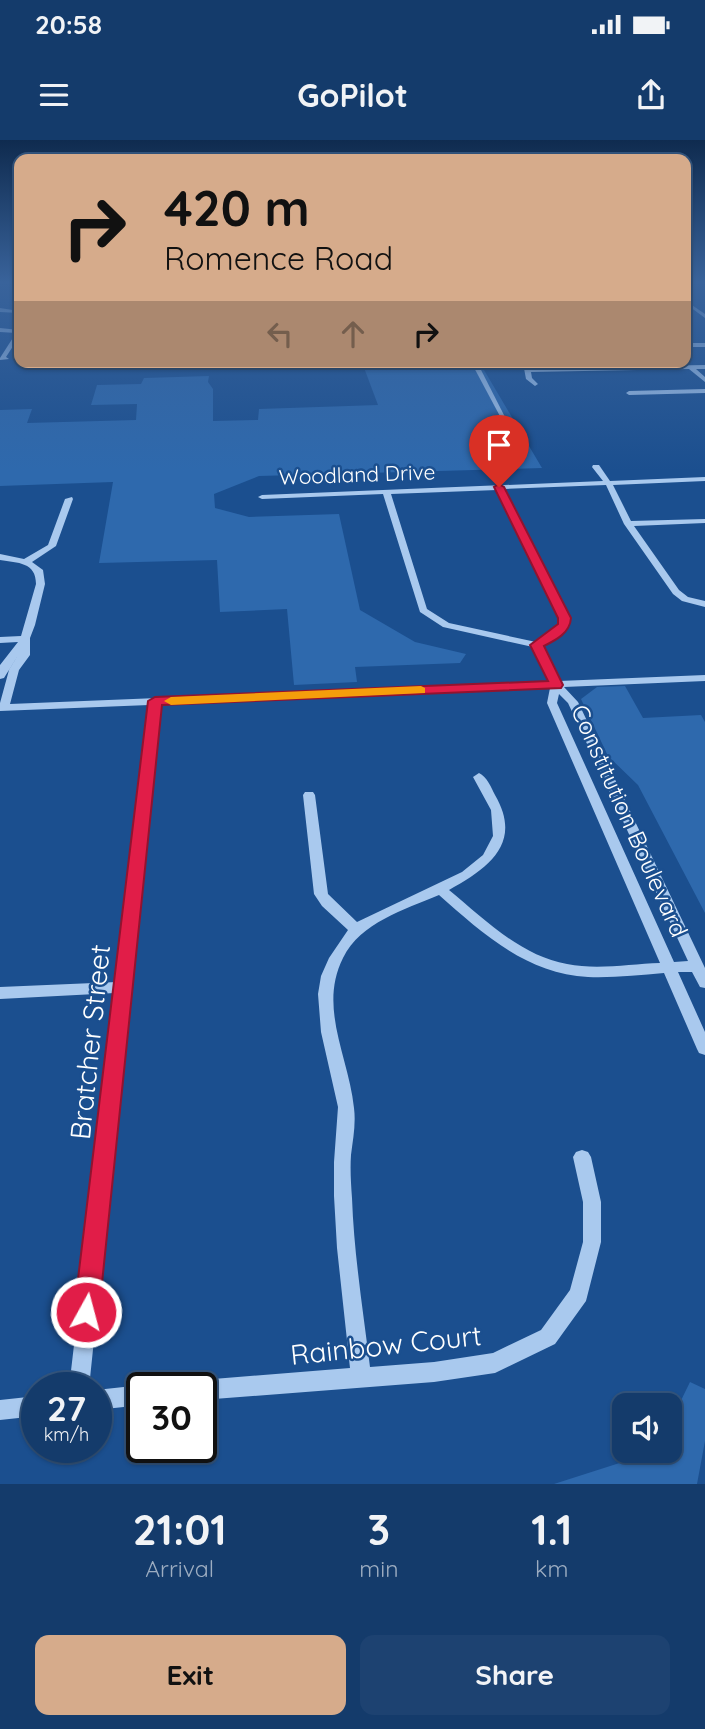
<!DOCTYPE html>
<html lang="en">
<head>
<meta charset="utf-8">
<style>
	:root { --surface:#143b6b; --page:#1d4271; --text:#f1f3f6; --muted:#9dadc1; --line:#33557e; --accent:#d6ab8b }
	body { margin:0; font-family:Quicksand,sans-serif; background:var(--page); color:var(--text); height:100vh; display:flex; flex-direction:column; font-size:26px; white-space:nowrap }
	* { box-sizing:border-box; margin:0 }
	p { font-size:23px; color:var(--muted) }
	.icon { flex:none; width:38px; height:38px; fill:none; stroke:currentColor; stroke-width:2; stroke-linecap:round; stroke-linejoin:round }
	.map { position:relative; height:1344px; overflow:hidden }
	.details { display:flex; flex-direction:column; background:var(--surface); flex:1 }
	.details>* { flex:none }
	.banner { position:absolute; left:14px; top:14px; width:677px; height:214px; border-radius:14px; box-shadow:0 2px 5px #0004,0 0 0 2px var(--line); background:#d6ab8b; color:#111; overflow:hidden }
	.tools { position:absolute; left:612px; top:1253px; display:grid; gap:14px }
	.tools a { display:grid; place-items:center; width:70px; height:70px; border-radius:14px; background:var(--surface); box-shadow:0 2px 5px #0004,0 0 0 2px var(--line); font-size:35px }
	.speed { position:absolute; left:21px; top:1232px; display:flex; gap:14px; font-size:35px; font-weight:700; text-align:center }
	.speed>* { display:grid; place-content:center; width:91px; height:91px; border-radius:50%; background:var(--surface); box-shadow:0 2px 5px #0004,0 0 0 2px var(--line); line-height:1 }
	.speed small { font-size:18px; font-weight:400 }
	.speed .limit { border:4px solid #111; border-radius:10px; background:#fff; color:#111 }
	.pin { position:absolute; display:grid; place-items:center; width:60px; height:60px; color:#fff; margin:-72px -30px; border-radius:50% 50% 50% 0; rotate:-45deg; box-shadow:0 0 7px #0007 }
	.pin .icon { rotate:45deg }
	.me { position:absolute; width:77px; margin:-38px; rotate:7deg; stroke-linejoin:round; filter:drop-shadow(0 0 5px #0008) }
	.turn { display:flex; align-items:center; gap:24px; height:147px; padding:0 35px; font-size:32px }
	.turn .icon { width:91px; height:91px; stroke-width:2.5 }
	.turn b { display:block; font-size:49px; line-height:60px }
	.lanes { display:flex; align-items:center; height:66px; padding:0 35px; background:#0003; justify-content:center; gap:35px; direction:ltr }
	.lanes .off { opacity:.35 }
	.eta { display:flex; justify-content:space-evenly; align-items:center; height:119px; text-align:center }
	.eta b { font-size:42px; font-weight:700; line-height:49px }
	.button { display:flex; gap:14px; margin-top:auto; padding:14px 35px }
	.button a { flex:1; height:80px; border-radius:14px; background:var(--accent); color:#111; font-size:28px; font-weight:700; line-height:80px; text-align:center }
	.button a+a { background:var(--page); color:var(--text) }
	.status { display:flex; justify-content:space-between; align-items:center; height:49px; padding:0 35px; background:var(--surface); direction:ltr }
	.status svg { height:19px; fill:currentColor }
	header { display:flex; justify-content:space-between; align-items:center; height:91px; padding:0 35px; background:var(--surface); font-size:32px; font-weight:700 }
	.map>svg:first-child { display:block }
	.green { fill:#2e69ad }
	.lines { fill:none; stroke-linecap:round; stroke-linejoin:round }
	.minor { fill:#a9c9ee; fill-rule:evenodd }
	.route { fill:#e11d48; stroke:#92132f; stroke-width:2 }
	.slow { fill:#f59e0b }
	.labels { text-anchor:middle; stroke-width:5; stroke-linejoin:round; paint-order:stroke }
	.far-street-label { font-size:21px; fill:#fff; stroke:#1b4f8f }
	.street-label { font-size:24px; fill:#fff; stroke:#1b4f8f }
	.near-street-label { font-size:28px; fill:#fff; stroke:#1b4f8f }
</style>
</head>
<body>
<div class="status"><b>20:58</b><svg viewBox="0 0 49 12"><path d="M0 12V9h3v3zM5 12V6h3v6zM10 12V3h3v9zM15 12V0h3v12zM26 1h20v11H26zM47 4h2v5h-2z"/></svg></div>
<header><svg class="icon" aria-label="menu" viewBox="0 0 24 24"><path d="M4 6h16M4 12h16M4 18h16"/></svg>GoPilot<svg class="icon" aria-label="share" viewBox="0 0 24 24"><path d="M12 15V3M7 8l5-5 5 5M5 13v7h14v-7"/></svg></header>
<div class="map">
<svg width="705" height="1344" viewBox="0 0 705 1344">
	<rect width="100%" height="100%" fill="#1b4f8f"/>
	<!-- green -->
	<g class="green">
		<polygon points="427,222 511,222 484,230 542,328 259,336 214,354 215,368 249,377 339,374 360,470 415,502 466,514 460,523 355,527 357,542 294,545 287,469 220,472 217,420 99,423 113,342 0,346 0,270 32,269 27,283 136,280 137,264 91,265 97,245 141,244 144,238 209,236 208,242 213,249 213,281 258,280 259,269 378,265 363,225"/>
		<polygon points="625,546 643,578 701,575 705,582 705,773 638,645 608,616 581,559 597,547"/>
		<polygon points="690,1242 705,1249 705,1301 697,1344 554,1344 657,1311 670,1311 670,1283"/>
	</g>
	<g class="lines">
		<!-- minor -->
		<g class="minor">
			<polygon points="686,161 705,174 705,178 686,164"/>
			<polygon points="0,168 19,171 19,173 0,172"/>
			<polygon points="0,188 19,190 19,197 6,217 9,219 0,220 0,218 16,193 0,192"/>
			<rect x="686" y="203" width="19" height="4"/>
			<polygon points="471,222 477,222 507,281 502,280"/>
			<polygon points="528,222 530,228 705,225 705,229 696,229 705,237 705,242 689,229 531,232 532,238 538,244 535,246 526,239 523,223"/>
			<polygon points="705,249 705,253 629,255 626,253 629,251"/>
			<path d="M593,325H599L610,341L705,337V341L613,345L631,381L705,379V383L634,386L679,450L688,457L705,461V467L682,461L673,454L624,384L606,345L504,349L569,478V485L559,496L542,506L559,541L705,535V541L564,547L578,562L705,828V848L700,847L692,832H678L705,892V915L699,913L697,909L664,833C639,835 613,838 588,837C527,834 482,793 439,755C404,770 361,782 343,818C318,868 349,917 354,968C356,984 353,999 351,1015C350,1029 351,1044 352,1058C354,1114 363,1170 370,1227L434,1222L493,1213L541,1190L570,1150L583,1102V1062L573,1017L576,1012L582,1010L588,1012L591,1017L601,1062V1102L586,1161L555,1204L495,1233L434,1242L201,1260V1248H192L194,1243L201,1240L350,1228L337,1108L334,1056V1022L338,967L321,892L318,854L321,836L329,818L348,790L322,766L314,754L303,655L305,652H313L315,655L328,754L357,782L462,732L483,715L493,696L491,670L473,637L479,633C487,637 491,647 495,655C523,703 489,728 449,750C484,779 521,816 567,824C597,830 630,824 660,823L547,563L550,548L160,564L89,1248H69L115,853L0,859V847L117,842L149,565L0,571V563L9,530L20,512L4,538L0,539V525L18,502L0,503V497L21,496L36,444C36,422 18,423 0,420V414L24,419L48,405L65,359L72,357L73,359L56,406L32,422L43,430L45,444L35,485L30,498V515L19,530L10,564L549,542L533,507L443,487L420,472L383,354L262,359L258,357L262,355L603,341L592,327ZM497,350L559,478V485L553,492L536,502L449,483L427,469L391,354ZM559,554L568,563L688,821L674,822L557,563Z"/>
			<polygon points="142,1245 149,1248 142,1248 142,1265 96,1270 96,1250"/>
			<polygon points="37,1256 37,1276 0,1280 0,1260"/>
		</g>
	</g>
	<!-- sky -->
	<linearGradient id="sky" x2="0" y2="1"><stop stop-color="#0f2b4f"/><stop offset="0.43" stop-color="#39639b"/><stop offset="1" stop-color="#39639b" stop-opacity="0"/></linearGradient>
	<rect width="705" height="331" fill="url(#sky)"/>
	<!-- route -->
	<path class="route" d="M499,344L504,347L571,478C570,493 556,500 544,506L563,545L561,548L162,565L99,1172L95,1181L86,1185L78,1181L74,1172L148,561L155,557L548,541L530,505L558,484V478L494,347Z"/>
	<!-- slow -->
	<polygon class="slow" points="421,546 425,548 425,553 171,565 164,561 171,557"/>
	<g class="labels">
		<!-- far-street labels -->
		<g class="far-street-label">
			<text transform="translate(357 335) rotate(-2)" y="7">Woodland Drive</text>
		</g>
		<!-- street labels -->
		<g class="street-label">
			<text transform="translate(629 681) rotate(66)" y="8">Constitution Boulevard</text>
		</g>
		<!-- near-street labels -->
		<g class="near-street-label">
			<text transform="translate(90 902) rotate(-84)" y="10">Bratcher Street</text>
			<text transform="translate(386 1205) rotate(-6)" y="10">Rainbow Court</text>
		</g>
	</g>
</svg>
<div class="tools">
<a><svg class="icon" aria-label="sound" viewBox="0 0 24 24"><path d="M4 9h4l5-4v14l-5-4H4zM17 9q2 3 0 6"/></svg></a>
</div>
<div class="speed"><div>27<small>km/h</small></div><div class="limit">30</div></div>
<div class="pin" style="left:499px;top:347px;background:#d93025"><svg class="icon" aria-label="arrive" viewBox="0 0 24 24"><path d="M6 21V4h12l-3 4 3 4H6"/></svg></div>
<svg class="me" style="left:86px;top:1172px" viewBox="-20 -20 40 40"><circle r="17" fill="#e11d48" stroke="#fff" stroke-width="3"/><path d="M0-11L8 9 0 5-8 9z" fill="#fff"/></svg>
<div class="banner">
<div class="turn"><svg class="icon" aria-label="right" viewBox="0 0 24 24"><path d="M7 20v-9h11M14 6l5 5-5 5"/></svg><div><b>420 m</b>Romence Road</div></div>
<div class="lanes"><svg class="icon off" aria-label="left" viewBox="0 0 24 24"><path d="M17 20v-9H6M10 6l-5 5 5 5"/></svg><svg class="icon off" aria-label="ahead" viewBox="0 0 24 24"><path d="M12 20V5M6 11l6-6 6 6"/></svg><svg class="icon" aria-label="right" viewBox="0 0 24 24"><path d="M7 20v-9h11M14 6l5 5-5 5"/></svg></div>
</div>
</div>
<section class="details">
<div class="eta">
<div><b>21:01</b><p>Arrival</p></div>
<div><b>3</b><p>min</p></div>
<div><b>1.1</b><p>km</p></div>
</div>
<div class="button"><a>Exit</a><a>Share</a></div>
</section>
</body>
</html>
